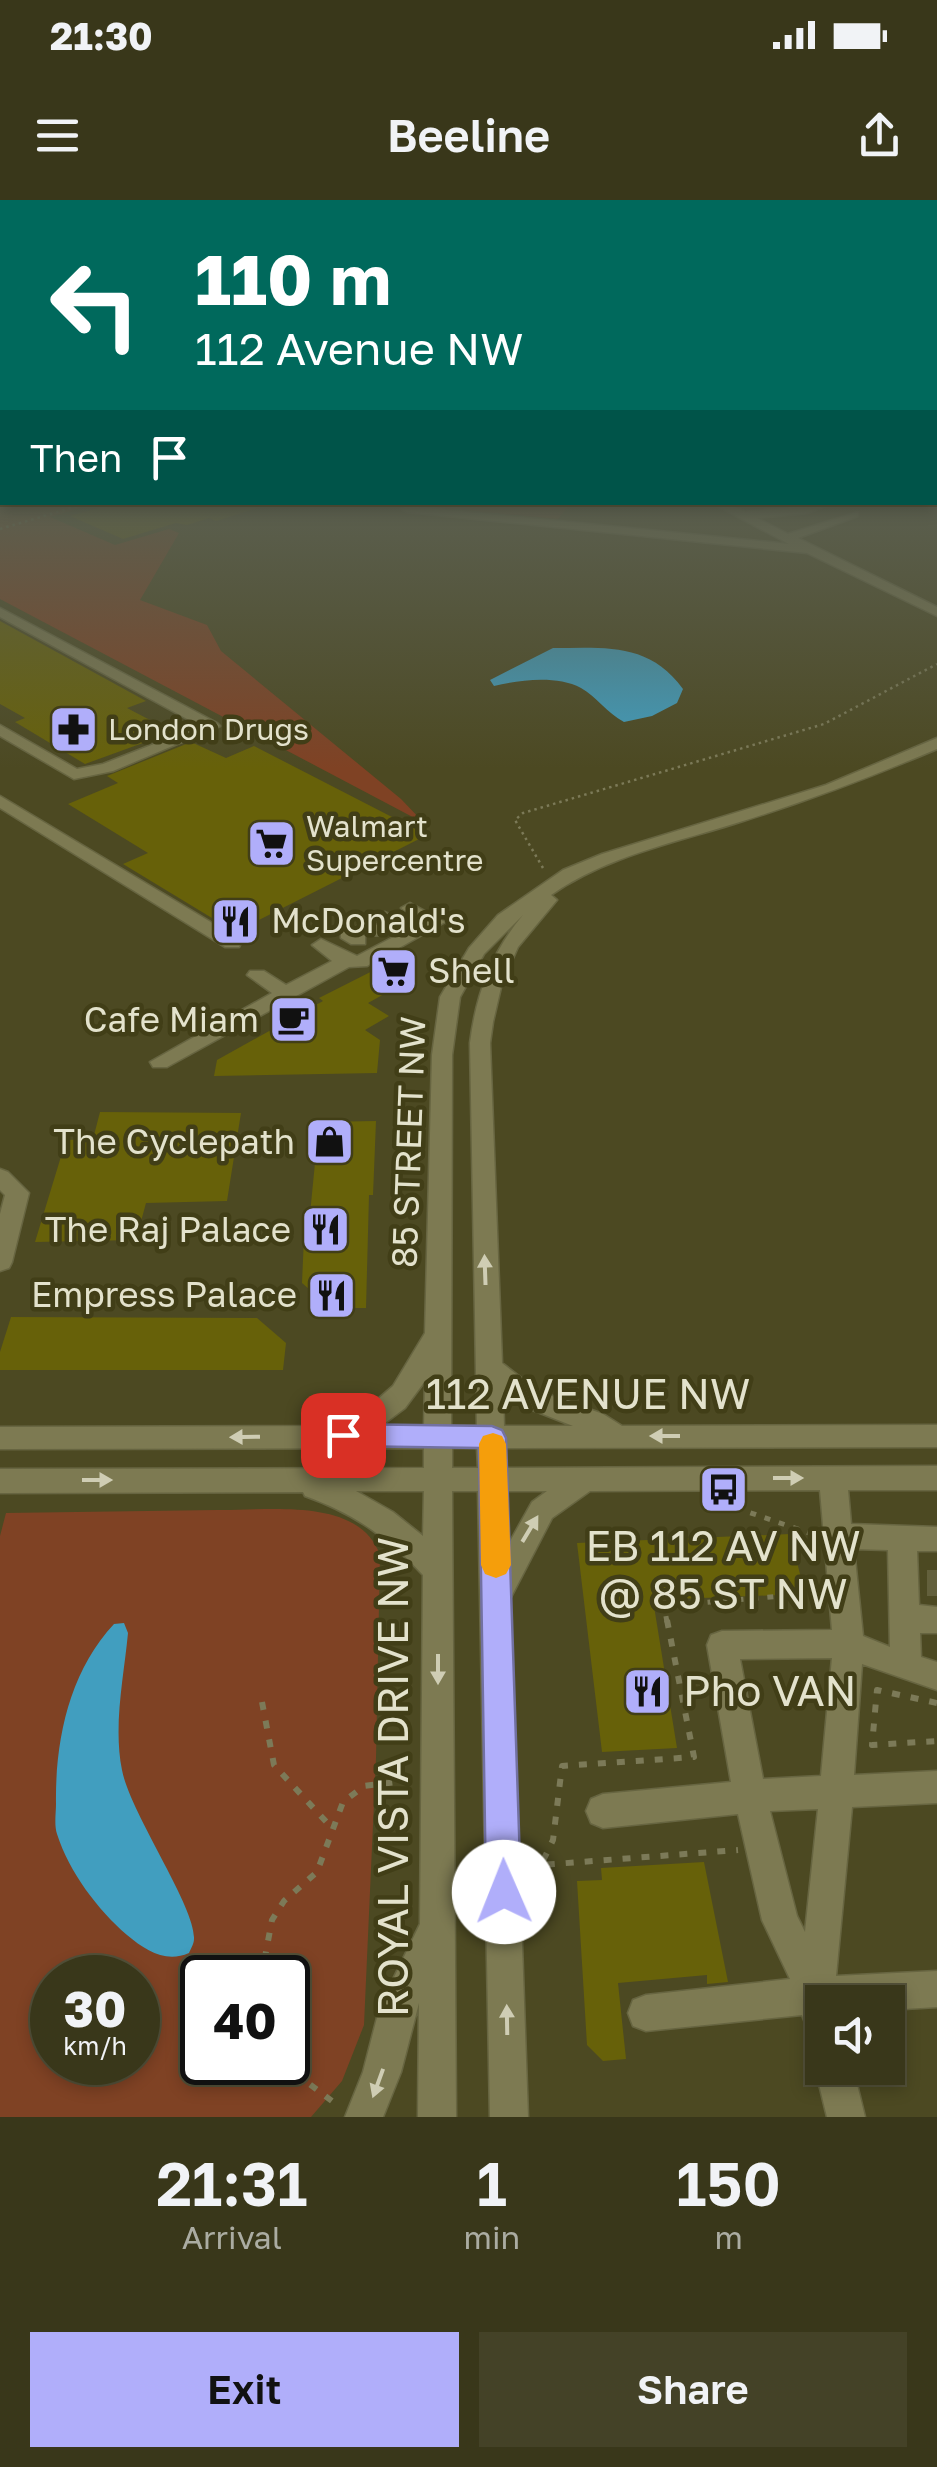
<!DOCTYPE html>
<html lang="en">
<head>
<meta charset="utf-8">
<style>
	:root { --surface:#39371a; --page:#444227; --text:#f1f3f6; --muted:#abaca2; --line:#535139; --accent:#b0aefa }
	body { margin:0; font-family:"Golos Text",sans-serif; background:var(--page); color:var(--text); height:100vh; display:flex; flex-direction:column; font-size:38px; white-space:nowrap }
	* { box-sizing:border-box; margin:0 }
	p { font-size:32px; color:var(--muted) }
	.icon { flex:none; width:55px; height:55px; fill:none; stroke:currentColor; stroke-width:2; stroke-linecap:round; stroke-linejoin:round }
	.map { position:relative; height:1917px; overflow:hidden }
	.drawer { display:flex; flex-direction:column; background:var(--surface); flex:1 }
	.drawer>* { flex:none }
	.banner { position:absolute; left:0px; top:0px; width:938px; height:305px; box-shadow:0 5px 15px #0003,0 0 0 2px var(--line); background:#00695c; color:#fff; overflow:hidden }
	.tools { position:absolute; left:805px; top:1785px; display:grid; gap:20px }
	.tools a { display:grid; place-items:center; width:100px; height:100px; border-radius:0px; background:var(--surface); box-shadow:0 5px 15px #0003,0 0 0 2px var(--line); font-size:50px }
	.speed { position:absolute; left:30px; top:1755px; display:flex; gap:20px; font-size:50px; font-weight:700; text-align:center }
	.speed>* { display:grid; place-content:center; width:130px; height:130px; border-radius:50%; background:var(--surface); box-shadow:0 5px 15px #0003,0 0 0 2px var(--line); line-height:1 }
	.speed small { font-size:25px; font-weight:400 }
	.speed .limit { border:5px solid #111; border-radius:15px; background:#fff; color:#111 }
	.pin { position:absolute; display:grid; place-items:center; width:85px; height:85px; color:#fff; margin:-42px; border-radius:20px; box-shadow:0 5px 15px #0006 }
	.me { position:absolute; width:110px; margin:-55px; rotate:359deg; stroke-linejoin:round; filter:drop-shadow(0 0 8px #0008) }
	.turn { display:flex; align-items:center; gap:35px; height:210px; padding:0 30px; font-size:45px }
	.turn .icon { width:130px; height:130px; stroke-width:2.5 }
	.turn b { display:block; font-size:70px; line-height:85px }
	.then { display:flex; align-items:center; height:95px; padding:0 30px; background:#0003; gap:20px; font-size:38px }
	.eta { display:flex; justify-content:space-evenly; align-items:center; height:170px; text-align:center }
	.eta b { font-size:60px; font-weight:600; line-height:70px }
	.button { display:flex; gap:20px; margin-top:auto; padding:20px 30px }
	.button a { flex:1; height:115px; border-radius:0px; background:var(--accent); color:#111; font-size:40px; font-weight:600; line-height:115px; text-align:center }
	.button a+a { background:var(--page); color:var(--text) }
	.status { display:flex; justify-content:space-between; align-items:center; height:70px; padding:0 50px; background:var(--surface); direction:ltr }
	.status svg { height:28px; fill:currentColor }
	header { display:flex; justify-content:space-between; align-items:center; height:130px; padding:0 30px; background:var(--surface); font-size:45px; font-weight:600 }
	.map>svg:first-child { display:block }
	.green { fill:#7f4224; fill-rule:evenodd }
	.water { fill:#419ebf }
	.building { fill:#676109 }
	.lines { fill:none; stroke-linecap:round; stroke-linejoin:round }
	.minor-tunnel { stroke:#63603c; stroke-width:26; stroke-dasharray:26 14; stroke-linecap:butt }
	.minor-casing { stroke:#676541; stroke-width:3 }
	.path-far2 { stroke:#7c7a58; stroke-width:2.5; stroke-dasharray:2.5 4; stroke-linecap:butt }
	.path-far1 { stroke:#7c7a58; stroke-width:5; stroke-dasharray:6 9; stroke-linecap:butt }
	.path { stroke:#7c7a58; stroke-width:6; stroke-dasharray:8 11; stroke-linecap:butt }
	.minor { fill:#7d7a52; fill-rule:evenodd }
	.oneway { fill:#cfcdb4 }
	.route { fill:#b0aefa; stroke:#7271a2; stroke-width:2.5 }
	.slow { fill:#f59e0b }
	.labels { text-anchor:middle; stroke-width:9; stroke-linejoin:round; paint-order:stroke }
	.far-poi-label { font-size:30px; fill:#e3e2cc; stroke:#413e17; text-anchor:start }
	.poi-label { font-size:35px; fill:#e3e2cc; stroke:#413e17; text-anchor:end }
	.street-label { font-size:35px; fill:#e3e2cc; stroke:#413e17 }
	.near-street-label { font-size:42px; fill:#e3e2cc; stroke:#413e17 }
	.near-poi-label { font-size:42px; fill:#e3e2cc; stroke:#413e17 }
</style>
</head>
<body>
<div class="status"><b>21:30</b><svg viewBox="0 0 49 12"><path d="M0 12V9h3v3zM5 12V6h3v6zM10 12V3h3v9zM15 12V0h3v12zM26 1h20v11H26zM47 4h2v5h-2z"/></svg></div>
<header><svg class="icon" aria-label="menu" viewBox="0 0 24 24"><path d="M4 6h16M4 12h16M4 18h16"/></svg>Beeline<svg class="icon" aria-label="share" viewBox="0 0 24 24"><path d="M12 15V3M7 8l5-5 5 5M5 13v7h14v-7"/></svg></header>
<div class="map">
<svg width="937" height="1917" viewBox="0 0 937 1917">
	<rect width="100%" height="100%" fill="#4c4922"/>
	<!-- green -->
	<g class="green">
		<polygon points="0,301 35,305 98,303 50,317 115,345 169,329 179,333 140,400 207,425 221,451 401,599 424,623 0,399"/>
		<polygon points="391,303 571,303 558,319"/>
		<path d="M216,1310C268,1311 359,1296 380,1355L376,1558L364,1825L342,1881L311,1917H0V1336L6,1313ZM52,1778H138V1862H52ZM202,1778H288V1862H202Z"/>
	</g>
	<!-- water -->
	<g class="water">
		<path d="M553,448C605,448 649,442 683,489L677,503L652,516L624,522C607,513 596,496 581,488C556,475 520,480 494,486L490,480Z"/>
		<path d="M124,1423L128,1433C124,1476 113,1526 122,1570C130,1613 196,1707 194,1739C194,1744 191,1748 189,1753C166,1763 146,1751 127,1735C98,1710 69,1672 57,1634C54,1625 56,1613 56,1604C55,1541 69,1472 114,1424Z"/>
	</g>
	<!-- building -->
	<g class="building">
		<polygon points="119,302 264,302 264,306 216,321 209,318 187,325 176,323 123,339 70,316"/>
		<polygon points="0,421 146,501 127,508 173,532 85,564 15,522 25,518 0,504"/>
		<polygon points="191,542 226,558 254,546 427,635 235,732 123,664 148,653 68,604 118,583 107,576"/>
		<polygon points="406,754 417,760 406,782 368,803 389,816 365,830 380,840 377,873 214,876 217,860 323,801 319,798"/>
		<polygon points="100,912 241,913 227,1001 146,1003 136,1040 35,1042 66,940 93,939"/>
		<polygon points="376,921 373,995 369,995 366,1108 331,1108 302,1083 305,1014 310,1014 319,922"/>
		<polygon points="11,1117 257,1118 286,1143 283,1170 0,1170 0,1152"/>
		<polygon points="790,1334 805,1394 653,1400 677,1548 602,1552 577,1343"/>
		<polygon points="704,1662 728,1782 707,1784 707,1775 618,1783 626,1859 603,1861 587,1845 577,1681 602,1680 601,1668"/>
	</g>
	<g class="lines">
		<!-- minor-tunnel -->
		<polyline class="minor-tunnel" points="927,1383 937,1383"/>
		<defs>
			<g id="minor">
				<polygon points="710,302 725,302 745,312 835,302 808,313 757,318 788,334 858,312 858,316 798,338 937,407 937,416 807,353 407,312 401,309 407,306 789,344"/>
				<polygon points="0,408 217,523 220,526 113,571 74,579 0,536 0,525 77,569 103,564 200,526 0,417"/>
				<path d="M937,538V549C873,576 810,600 743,621C678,642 606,656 551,695L557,700L518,747L502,783L493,822L490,843L502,1163L538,1191L603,1214L622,1226L937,1225V1247L505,1248V1268L937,1266V1290H848L851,1324L937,1327V1351H917L919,1405L937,1407V1433H920L921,1457L937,1462V1490L862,1464L854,1575L937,1571V1603L852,1607L836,1776L937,1771V1807L888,1810V1802H822V1839L809,1833L802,1815L646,1831L633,1826L628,1813L633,1800L646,1795L790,1779L762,1720L738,1614L603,1628L591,1623L586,1611L591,1599L603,1594L731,1582L707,1445L711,1435L722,1431L832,1430L820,1290L590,1291L552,1318L510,1399L528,1917H490L478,1291H452L456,1917H418L419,1803L401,1872L383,1917H345L363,1872L380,1806L420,1724L423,1375C389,1338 353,1313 305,1296L303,1292L0,1293V1269L424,1268V1248L0,1249V1227L336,1226L370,1206L393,1186L425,1133L432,855L440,797L469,748L498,715L563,670L602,654L826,585ZM523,715C491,753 476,795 470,843L477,1226H451L452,855L460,797L484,754ZM425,1181L424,1226H381L405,1208ZM503,1192L520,1205L573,1226H504ZM452,1248H477L478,1268H452ZM356,1291H424L423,1336L393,1312ZM506,1291H547L532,1302L508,1345ZM854,1349L888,1350L890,1447L863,1436ZM832,1458L821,1576L763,1579L740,1459ZM818,1609L805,1732L797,1716L770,1611Z"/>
				<polygon points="0,596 239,739 241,743 239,747 225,747 0,608"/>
				<polygon points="410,703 445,722 367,766 349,767 167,867 153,867 150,862 272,793 247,775 250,771 264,771 286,785 332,761 312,745 321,739 357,756 422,722 401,708"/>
				<path d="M385,712L398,718V726C388,728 381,726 376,718Z"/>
				<path d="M366,720L381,727V735C371,737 362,734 357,726Z"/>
				<polygon points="348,728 365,736 365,744 351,744 341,738 341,730"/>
				<polygon points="0,969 8,972 29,993 12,1062 9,1068 0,1071 0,1014 5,995 0,990"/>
				<polygon points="822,1854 822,1868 853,1868 865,1917 827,1917 815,1868"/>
			</g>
		</defs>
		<!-- minor casing -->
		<use href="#minor" class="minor-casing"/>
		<!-- path-far2 -->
		<g class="path-far2">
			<polyline points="0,329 91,302"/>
			<polyline points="543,668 515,620 523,613 824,524 937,464"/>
		</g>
		<!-- path-far1 -->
		<g class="path-far1">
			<polyline points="722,1303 812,1334"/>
			<polyline points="667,1422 664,1406 817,1393"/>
		</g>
		<!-- path -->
		<g class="path">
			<polyline points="667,1420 694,1557 562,1566 553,1640 541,1665 738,1650"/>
			<polyline points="262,1502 274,1565 331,1627"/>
			<polyline points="937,1503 877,1490 872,1545 937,1541"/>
			<polyline points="261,1778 272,1720 284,1701 317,1672 343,1602 364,1586 412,1580"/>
			<polyline points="288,1854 308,1883 340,1907"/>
		</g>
		<!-- minor -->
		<use href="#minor" class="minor"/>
	</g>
	<!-- one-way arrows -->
	<defs><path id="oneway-solid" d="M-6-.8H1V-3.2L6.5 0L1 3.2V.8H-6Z" transform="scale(2.5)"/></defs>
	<g class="oneway">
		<use href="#oneway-solid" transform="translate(485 1070) rotate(-92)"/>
		<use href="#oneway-solid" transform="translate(665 1236) rotate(-180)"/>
		<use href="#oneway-solid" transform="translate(245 1237) rotate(179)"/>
		<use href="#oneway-solid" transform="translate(788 1278)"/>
		<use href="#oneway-solid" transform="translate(97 1280)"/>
		<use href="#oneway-solid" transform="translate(530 1329) rotate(-59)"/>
		<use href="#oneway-solid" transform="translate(438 1469) rotate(90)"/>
		<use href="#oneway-solid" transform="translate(507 1820) rotate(-91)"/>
		<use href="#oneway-solid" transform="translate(378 1883) rotate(110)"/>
	</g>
	<!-- sky -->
	<linearGradient id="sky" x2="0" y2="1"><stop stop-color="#2a2813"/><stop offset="0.53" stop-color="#5b5f4f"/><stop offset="1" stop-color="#5b5f4f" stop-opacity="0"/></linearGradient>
	<rect width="937" height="569" fill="url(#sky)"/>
	<!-- route -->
	<polygon class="route" points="343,1224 492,1226 502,1230 506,1238 521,1692 516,1705 504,1710 491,1705 486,1692 479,1248 343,1246 333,1243 329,1235 333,1227"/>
	<!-- slow -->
	<polygon class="slow" points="493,1233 502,1236 506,1244 511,1365 506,1374 496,1378 485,1374 481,1365 479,1244 483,1236"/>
	<!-- icons -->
	<defs>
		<symbol id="pharmacy-square" viewBox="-11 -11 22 22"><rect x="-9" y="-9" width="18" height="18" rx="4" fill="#b0aefa" stroke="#413e17"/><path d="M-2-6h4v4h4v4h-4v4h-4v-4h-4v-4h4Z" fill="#111"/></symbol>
		<symbol id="supermarket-square" viewBox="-11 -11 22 22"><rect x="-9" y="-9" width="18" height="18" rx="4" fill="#b0aefa" stroke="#413e17"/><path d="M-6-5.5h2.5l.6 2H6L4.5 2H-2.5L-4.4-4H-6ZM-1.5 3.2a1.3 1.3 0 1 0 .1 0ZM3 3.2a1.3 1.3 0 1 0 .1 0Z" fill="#111"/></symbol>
		<symbol id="restaurant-square" viewBox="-11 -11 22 22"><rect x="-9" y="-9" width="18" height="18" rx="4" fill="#b0aefa" stroke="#413e17"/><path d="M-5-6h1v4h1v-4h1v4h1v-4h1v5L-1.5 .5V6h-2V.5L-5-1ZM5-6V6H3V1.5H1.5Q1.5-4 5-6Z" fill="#111"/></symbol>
		<symbol id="cafe-square" viewBox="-11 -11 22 22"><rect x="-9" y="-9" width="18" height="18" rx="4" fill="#b0aefa" stroke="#413e17"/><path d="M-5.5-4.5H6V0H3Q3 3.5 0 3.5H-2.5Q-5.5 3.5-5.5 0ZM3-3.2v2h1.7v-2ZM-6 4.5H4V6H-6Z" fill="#111"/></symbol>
		<symbol id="shop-square" viewBox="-11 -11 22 22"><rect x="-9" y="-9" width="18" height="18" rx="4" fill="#b0aefa" stroke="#413e17"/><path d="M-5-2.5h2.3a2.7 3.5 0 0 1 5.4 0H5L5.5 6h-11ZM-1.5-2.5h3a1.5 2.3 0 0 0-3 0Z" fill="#111"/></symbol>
		<symbol id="bus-square" viewBox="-11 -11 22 22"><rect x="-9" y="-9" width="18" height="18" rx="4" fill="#b0aefa" stroke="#413e17"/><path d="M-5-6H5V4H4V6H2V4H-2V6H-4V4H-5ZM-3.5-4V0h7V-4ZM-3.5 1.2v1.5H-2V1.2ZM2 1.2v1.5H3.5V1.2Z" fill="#111"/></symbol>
	</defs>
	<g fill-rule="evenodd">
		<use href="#pharmacy-square" x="46" y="502" width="55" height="55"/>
		<use href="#supermarket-square" x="244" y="616" width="55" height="55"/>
		<use href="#restaurant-square" x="208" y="694" width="55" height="55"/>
		<use href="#supermarket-square" x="366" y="744" width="55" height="55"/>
		<use href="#cafe-square" x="266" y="792" width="55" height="55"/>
		<use href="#shop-square" x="302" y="914" width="55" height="55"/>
		<use href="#restaurant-square" x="298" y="1002" width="55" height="55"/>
		<use href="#restaurant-square" x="304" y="1068" width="55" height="55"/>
		<use href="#bus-square" x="696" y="1262" width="55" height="55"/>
		<use href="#restaurant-square" x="620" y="1464" width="55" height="55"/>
	</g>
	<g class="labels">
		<!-- far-poi labels -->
		<g class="far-poi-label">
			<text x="108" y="540">London Drugs</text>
			<text x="306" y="637">Walmart<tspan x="306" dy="34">Supercentre</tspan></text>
		</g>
		<!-- poi labels -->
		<g class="poi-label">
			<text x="271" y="733" text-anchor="start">McDonald's</text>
			<text x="428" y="783" text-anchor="start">Shell</text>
			<text x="259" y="832">Cafe Miam</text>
			<text x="295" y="954">The Cyclepath</text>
			<text x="291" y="1042">The Raj Palace</text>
			<text x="297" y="1107">Empress Palace</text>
		</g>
		<!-- street labels -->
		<g class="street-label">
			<text transform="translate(409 942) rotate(-88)" y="12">85 STREET NW</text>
		</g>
		<!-- near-street labels -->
		<g class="near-street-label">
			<text x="588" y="1209">112 AVENUE NW</text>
			<text transform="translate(393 1577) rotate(-90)" y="15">ROYAL VISTA DRIVE NW</text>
		</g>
		<!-- near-poi labels -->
		<g class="near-poi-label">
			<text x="723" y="1361">EB 112 AV NW<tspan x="723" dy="48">@ 85 ST NW</tspan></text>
			<text x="683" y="1506" text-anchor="start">Pho VAN</text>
		</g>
	</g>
</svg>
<div class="tools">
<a><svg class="icon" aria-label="sound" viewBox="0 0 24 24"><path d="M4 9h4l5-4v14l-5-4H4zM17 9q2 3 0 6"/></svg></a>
</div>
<div class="speed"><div>30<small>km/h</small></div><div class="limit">40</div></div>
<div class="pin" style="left:343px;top:1235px;background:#d93025"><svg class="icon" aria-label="arrive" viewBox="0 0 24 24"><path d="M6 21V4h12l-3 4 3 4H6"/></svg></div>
<svg class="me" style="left:504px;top:1692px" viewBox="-20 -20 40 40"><circle r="19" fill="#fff"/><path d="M0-13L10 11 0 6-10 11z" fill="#b0aefa"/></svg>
<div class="banner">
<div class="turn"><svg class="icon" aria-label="left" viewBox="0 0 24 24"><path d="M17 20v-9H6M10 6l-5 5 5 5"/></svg><div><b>110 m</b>112 Avenue NW</div></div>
<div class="then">Then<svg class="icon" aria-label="arrive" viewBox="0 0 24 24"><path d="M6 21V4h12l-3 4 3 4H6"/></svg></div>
</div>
</div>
<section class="drawer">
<div class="eta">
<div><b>21:31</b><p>Arrival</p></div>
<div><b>1</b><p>min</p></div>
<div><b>150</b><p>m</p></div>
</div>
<div class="button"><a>Exit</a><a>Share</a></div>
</section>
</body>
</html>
